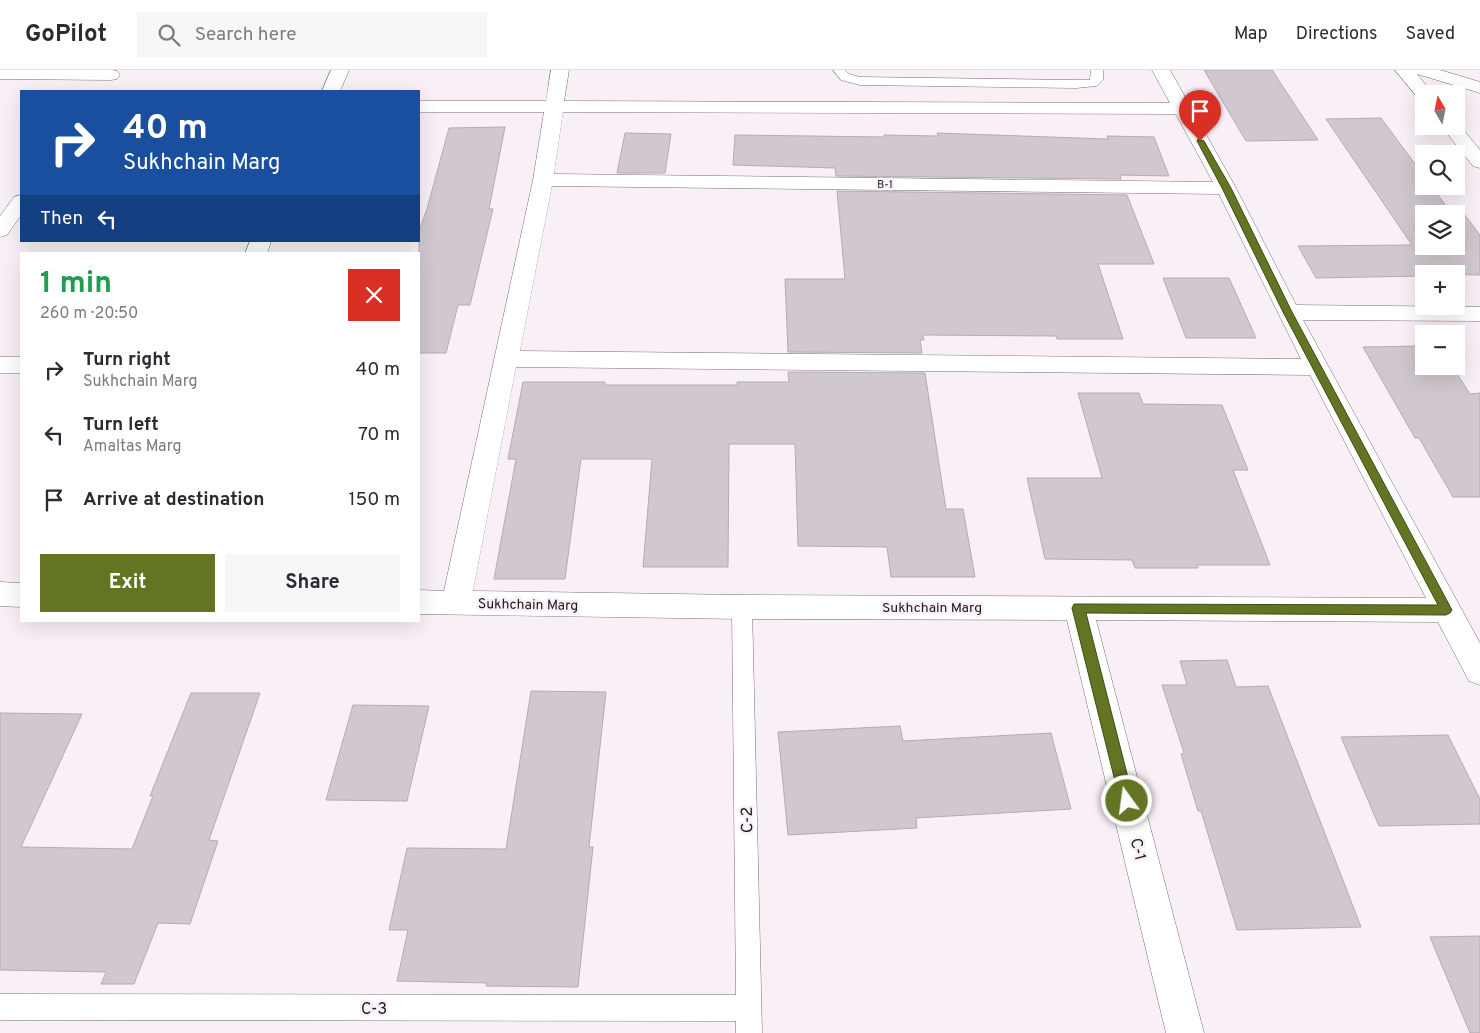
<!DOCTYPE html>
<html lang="en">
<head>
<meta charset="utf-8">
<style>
	:root { --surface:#fff; --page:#f7f7f7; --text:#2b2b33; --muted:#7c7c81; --line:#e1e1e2; --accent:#637523 }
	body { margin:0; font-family:Overpass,sans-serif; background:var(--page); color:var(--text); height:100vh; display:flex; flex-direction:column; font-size:19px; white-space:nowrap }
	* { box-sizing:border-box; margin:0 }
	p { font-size:16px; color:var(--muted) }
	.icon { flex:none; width:28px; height:28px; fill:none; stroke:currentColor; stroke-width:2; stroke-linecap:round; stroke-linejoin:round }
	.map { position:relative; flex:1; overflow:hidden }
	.sheet { position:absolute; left:20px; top:182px; width:400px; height:370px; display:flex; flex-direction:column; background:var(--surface); border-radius:0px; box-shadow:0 5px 20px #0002 }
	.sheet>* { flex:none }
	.top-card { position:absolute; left:20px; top:20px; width:400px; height:152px; border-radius:0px; box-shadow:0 5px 20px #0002; background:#1a4fa0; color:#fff; overflow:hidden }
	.needle { width:32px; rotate:351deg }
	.buttons { position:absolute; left:1415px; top:15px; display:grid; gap:10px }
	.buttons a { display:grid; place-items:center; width:50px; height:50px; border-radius:0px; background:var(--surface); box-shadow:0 5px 20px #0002; font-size:25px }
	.pin { position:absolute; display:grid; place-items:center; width:42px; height:42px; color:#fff; margin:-51px -21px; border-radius:50% 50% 50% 0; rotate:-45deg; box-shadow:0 0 5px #0007 }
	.pin .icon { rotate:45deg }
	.me { position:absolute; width:55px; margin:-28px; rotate:346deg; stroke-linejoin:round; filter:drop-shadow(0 0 4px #0008) }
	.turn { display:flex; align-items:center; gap:18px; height:105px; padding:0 20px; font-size:22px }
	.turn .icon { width:65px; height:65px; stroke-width:2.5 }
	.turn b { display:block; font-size:35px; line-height:42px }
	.then { display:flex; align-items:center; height:48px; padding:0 20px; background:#0003; gap:10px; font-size:19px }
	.round { display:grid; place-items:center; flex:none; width:52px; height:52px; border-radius:0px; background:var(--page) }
	.headline { display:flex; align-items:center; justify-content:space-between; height:85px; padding:0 20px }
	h1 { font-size:30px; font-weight:700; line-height:38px; color:#1e9e55 }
	.cta { display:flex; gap:10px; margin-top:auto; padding:10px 20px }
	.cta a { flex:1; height:58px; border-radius:0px; background:var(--accent); color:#fff; font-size:20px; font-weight:700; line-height:58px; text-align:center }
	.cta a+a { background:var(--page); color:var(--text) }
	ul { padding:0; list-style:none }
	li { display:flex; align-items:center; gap:15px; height:65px; padding:0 20px }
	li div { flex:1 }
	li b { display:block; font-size:19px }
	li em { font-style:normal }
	header { display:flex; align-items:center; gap:30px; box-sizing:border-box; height:70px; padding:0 25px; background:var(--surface); border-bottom:1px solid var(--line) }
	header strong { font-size:24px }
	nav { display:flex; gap:28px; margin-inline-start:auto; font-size:18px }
	.search { width:350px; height:45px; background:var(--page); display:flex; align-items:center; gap:12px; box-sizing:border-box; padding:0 18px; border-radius:0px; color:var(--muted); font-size:19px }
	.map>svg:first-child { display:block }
	.building { fill:#d0c7cf; stroke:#b4acb3; fill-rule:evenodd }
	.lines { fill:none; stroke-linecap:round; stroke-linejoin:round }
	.lane-casing { stroke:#776f76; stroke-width:1 }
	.street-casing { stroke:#776f76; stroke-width:1 }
	.lane { fill:#fff; fill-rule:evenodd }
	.street { fill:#fff; fill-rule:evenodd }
	.route { fill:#637523; stroke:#404c17 }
	.labels { text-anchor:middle; stroke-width:5; stroke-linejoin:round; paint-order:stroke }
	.far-street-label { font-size:11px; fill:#1c191b; stroke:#f9eff7 }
	.street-label { font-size:14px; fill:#1c191b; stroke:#f9eff7 }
	.near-street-label { font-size:16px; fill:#1c191b; stroke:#f9eff7 }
</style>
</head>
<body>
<header>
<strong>GoPilot</strong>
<div class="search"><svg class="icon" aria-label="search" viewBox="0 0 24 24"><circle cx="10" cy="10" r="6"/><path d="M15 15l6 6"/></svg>Search here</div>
<nav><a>Map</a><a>Directions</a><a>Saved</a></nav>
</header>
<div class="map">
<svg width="1480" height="963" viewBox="0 0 1480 963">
	<rect width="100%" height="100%" fill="#f9eff7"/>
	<!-- building -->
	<g class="building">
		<polygon points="1204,0 1272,0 1318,70 1246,71"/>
		<path d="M1381,48L1424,106V116H1431L1447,137L1458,136L1480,165V205L1424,204V206L1316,208L1298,176L1412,175L1326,49ZM1424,144H1456V176H1424Z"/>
		<polygon points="505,57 489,139 493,139 470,235 458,235 446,283 419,283 419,161 427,139 449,58"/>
		<polygon points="625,63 671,64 665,103 617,103"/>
		<polygon points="937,63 1108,69 1107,66 1154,67 1169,106 1120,105 1121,109 836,106 835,98 733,95 735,65 884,67 884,65 938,66"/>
		<polygon points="837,121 1127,125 1154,194 1098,194 1123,269 1057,269 1056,266 923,265 924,270 920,270 922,283 788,282 785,209 845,209"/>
		<polygon points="1163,208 1229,208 1256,268 1186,268"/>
		<polygon points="1424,276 1424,296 1452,296 1470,324 1480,323 1480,427 1453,427 1419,368 1415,368 1363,277"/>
		<polygon points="788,302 925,303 946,439 963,439 975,507 891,507 887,477 798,476 795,374 729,374 728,497 643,497 652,389 581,389 565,509 494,509 516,389 508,389 523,312 605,312 605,315 737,315 737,312 789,312"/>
		<polygon points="1078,323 1139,323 1143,334 1222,335 1248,400 1233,400 1270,495 1197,495 1198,498 1135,498 1132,490 1045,489 1027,408 1102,408"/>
		<polygon points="1227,590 1236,617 1268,616 1361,857 1237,860 1201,741 1198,741 1181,684 1184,683 1162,615 1187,615 1180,591"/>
		<polygon points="531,621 606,622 589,777 593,777 578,917 486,916 487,913 397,911 408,860 389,860 407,778 506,779"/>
		<polygon points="191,623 260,623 209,770 218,771 190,854 158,853 134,914 101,914 106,902 0,900 0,643 82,644 21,777 132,779 153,726 150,726"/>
		<polygon points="353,635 429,636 407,731 326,730"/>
		<polygon points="900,656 903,671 1051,663 1071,739 916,748 917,758 788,765 778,662"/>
		<polygon points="1448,665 1480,729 1480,754 1379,756 1341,667"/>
		<polygon points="1480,866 1480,963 1470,963 1430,867"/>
	</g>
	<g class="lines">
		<defs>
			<g id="lane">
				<polygon points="833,0 845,0 849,4 860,7 1076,10 1090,10 1091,0 1103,0 1103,10 1097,16 1076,18 860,15 841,10"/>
				<polygon points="742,529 749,531 752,537 762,963 736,963 736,951 0,950 0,924 736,925 732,537 735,531"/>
			</g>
			<g id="street">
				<polygon points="0,0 112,0 117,1 120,5 117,9 111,10 0,9"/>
				<polygon points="331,0 349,0 340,21 322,21"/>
				<path d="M551,0H569L564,31L1170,33L1152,0H1170L1236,118L1296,235L1480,237V251L1303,250L1480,573V615L1469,611L1438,552L1096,550L1204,963H1166L1067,550L742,549L419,544V520L444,521L533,110L544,42H419V31H546ZM563,42L1176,44L1213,112L554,104ZM552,116L1219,124L1301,289L520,281ZM516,297L1310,305L1426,528L742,525L473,521Z"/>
				<polygon points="1395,0 1440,0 1480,12 1480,23 1417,4 1433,24 1424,24 1424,29 1418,28"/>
				<polygon points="1457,52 1480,80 1480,98 1473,96 1441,56 1456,56"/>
				<polygon points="21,125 21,145 7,165 0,167 0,146 14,127"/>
				<polygon points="250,171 271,171 267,184 245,184"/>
				<rect x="0" y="287" width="21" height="16"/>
				<polygon points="0,512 21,513 21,537 0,536"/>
			</g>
		</defs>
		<!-- lane casing -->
		<use href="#lane" class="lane-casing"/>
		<!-- street casing -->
		<use href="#street" class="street-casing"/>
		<!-- lane -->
		<use href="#lane" class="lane"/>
		<!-- street -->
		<use href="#street" class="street"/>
	</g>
	<!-- route -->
	<polygon class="route" points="1198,69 1204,71 1231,118 1292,242 1452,540 1450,543 1446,545 1086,543 1134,731 1132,736 1127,737 1122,736 1120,731 1072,538 1074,534 1438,535 1283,242 1222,118 1197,71"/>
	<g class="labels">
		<!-- far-street labels -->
		<g class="far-street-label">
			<text transform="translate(885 114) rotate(1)" y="4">B-1</text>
		</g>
		<!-- street labels -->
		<g class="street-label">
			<text transform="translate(528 534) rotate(1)" y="5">Sukhchain Marg</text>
			<text x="932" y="542">Sukhchain Marg</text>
		</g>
		<!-- near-street labels -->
		<g class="near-street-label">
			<text transform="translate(746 750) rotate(-91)" y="6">C-2</text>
			<text transform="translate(1139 779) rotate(76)" y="6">C-1</text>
			<text x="374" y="944">C-3</text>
		</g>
	</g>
</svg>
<div class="buttons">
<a><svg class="needle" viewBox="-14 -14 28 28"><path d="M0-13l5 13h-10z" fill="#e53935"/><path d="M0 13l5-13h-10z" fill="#7c7c81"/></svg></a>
<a><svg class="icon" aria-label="search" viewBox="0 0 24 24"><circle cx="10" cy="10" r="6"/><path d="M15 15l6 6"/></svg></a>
<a><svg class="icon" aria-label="layers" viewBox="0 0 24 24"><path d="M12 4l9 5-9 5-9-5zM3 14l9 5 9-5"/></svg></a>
<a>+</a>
<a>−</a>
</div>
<div class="pin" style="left:1200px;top:71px;background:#d93025"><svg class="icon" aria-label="arrive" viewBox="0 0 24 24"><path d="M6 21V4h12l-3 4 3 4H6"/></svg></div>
<svg class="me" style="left:1127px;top:731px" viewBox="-20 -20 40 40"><circle r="17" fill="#637523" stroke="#fff" stroke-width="3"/><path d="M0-11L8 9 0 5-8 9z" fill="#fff"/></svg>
<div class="top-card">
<div class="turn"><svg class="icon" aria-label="right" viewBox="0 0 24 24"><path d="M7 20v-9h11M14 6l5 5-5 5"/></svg><div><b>40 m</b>Sukhchain Marg</div></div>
<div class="then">Then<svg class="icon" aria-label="left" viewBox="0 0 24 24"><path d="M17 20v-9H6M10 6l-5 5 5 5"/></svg></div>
</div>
<section class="sheet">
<div class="headline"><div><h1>1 min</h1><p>260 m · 20:50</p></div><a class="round" style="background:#d93025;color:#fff"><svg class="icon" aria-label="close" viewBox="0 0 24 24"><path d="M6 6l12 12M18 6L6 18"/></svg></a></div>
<ul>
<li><svg class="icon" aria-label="right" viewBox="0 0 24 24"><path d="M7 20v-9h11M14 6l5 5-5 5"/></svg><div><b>Turn right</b><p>Sukhchain Marg</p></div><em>40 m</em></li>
<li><svg class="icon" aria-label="left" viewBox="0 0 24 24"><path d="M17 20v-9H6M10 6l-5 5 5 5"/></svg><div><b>Turn left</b><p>Amaltas Marg</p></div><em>70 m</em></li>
<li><svg class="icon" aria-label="arrive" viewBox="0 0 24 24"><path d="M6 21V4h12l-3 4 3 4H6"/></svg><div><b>Arrive at destination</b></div><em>150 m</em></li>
</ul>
<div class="cta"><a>Exit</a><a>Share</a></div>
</section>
</div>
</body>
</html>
